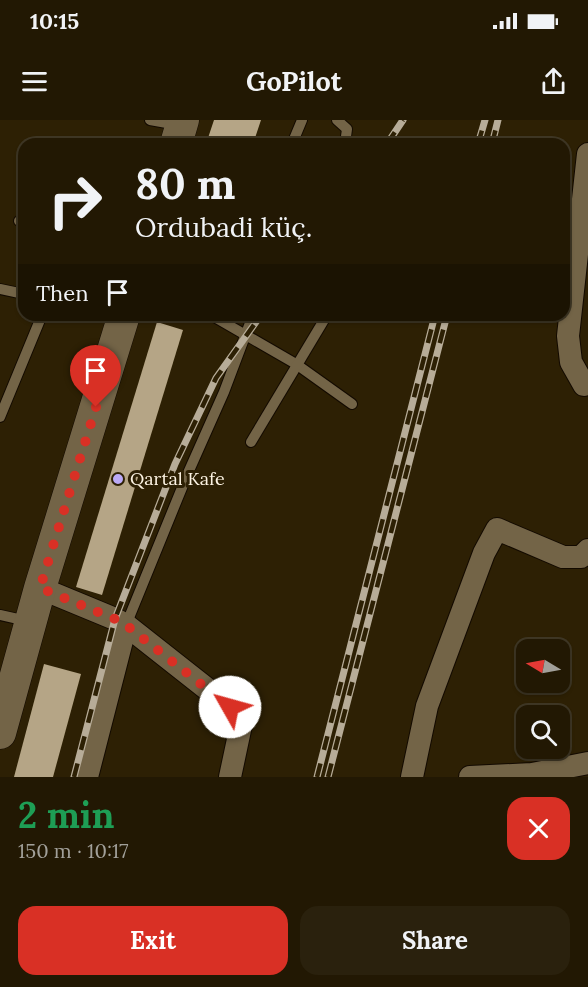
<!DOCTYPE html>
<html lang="en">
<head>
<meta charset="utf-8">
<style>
	:root { --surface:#221803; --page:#2a210d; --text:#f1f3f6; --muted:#a2a09a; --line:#3f3725; --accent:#d93025 }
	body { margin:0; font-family:Lora,serif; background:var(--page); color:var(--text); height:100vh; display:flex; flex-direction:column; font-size:22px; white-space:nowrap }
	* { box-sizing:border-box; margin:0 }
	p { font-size:20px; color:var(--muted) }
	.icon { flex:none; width:33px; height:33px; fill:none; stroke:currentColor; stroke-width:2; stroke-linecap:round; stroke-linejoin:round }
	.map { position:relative; height:657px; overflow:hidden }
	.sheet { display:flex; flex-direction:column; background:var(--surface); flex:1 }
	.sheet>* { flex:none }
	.top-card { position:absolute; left:18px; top:18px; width:552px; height:183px; border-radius:18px; box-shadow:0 2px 4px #0004,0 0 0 2px var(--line); background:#221803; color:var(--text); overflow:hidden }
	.needle { width:39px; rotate:280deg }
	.tools { position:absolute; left:516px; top:519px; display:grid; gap:12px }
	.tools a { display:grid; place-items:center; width:54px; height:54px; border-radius:12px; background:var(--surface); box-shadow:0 2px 4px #0004,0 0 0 2px var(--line); font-size:30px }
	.pin { position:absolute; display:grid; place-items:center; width:51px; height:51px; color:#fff; margin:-62px -26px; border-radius:50% 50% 50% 0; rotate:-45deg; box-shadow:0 0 6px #0007 }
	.pin .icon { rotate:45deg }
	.me { position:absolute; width:66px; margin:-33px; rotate:308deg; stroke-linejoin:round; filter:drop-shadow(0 0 4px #0008) }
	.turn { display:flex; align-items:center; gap:21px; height:126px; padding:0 18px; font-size:27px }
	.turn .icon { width:78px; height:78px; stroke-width:2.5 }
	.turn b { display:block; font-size:42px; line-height:51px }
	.then { display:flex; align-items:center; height:57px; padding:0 18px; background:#0003; gap:12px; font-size:22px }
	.round { display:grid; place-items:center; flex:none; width:63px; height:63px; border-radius:18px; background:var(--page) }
	.head { display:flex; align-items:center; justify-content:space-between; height:102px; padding:0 18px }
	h1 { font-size:36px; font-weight:800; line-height:45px; color:#1e9e55 }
	.primary-button { display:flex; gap:12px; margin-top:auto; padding:12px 18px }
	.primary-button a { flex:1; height:69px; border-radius:18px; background:var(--accent); color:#fff; font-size:24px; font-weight:800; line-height:69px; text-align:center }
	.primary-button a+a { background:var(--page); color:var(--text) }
	.status { display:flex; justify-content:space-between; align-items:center; height:42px; padding:0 30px; background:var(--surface); direction:ltr }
	.status svg { height:16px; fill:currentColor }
	header { display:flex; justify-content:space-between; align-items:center; height:78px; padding:0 18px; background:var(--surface); font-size:27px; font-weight:800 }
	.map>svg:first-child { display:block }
	.building { fill:#b5a586 }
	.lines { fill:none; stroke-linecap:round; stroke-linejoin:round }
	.lane-casing { stroke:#130a00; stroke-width:12 }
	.street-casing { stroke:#130a00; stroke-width:24 }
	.secondary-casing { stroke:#130a00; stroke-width:33 }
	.lane { stroke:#736447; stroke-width:10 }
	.street { stroke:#736447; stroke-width:22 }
	.secondary { stroke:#736447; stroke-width:32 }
	.rail-casing { stroke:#b7ac98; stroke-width:7 }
	.rail { stroke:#2d2004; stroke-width:4.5; stroke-dasharray:14; stroke-linecap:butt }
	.route { stroke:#d93025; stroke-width:10; stroke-dasharray:0 18 }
	.poi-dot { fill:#bbaaf6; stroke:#2d2004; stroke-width:2 }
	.labels { text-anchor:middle; stroke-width:6; stroke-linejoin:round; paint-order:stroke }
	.poi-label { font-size:18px; fill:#fcf3e3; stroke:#2d2004; text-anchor:start }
</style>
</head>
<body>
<div class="status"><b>10:15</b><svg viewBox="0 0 49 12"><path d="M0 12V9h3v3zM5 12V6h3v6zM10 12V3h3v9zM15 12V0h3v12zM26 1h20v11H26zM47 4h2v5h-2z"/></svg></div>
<header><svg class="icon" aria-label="menu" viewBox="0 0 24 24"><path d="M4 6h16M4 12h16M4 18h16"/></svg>GoPilot<svg class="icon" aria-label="share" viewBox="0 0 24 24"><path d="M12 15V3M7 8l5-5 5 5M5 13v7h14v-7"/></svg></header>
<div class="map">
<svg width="588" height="657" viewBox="0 0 588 657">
	<rect width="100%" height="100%" fill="#2d2004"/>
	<!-- building -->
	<g class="building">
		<polygon points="214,0 261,0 253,24 206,24"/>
		<polygon points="157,202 183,210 102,475 76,467"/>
		<polygon points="44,544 81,554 53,657 14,657"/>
	</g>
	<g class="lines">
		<defs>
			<g id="lane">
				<polyline points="150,0 178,5"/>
				<polyline points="337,0 347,9 345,24"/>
				<polyline points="292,24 302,0"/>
				<polyline points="19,101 24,98"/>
				<polyline points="0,169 24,174"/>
				<polyline points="211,195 296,244 352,284"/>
				<polyline points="0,297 42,195"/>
				<polyline points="251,322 327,195"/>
				<polyline points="0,495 27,501"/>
				<polyline points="126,505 188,353 224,272 253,195"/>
			</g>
			<g id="street">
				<polyline points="584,265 571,242 568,216 588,34"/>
				<polyline points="40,468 115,499 126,505 230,587 240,610 230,657"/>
				<polyline points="87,657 126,505"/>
				<polyline points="412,657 427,586 484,433 497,409 563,437 581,437 588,430"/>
				<polyline points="470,657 532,654 588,643"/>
			</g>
			<g id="secondary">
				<polyline points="176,24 183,0"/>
				<polyline points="0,613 40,468 124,195"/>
			</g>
		</defs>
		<!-- lane casing -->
		<use href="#lane" class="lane-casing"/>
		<!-- street casing -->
		<use href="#street" class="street-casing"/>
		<!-- secondary casing -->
		<use href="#secondary" class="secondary-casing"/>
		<!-- lane -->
		<use href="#lane" class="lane"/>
		<!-- street -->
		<use href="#street" class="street"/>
		<!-- secondary -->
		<use href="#secondary" class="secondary"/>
		<defs>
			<g id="rail">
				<polyline points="387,24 403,0"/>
				<polyline points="478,24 485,0"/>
				<polyline points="492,24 498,0"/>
				<polyline points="74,657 115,499 175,344 216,258 261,195"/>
				<polyline points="317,657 435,195"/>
				<polyline points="328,657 447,195"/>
			</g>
		</defs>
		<!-- rail casing -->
		<use href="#rail" class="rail-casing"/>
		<!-- rail -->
		<use href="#rail" class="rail"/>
	</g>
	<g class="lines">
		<!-- route -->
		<polyline class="route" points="96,287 40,468 115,499 126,505 230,587"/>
	</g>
	<!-- markers -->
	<circle class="poi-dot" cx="118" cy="359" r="6"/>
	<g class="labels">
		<!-- poi labels -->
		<g class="poi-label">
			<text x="130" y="365">Qartal Kafe</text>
		</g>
	</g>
</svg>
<div class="tools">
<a><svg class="needle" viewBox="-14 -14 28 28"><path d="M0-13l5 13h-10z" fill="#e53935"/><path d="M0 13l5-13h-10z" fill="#a2a09a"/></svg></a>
<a><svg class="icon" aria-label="search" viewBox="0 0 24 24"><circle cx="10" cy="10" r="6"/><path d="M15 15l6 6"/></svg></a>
</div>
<div class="pin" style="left:96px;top:287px;background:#d93025"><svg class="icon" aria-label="arrive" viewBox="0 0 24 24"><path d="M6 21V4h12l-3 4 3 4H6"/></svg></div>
<svg class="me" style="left:230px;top:587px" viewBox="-20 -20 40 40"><circle r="19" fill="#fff"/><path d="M0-13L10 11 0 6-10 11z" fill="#d93025"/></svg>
<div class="top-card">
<div class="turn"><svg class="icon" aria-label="right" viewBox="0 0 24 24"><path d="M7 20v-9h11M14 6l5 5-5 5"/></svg><div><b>80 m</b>Ordubadi küç.</div></div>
<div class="then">Then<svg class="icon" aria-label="arrive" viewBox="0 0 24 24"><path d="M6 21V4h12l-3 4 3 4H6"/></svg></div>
</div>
</div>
<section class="sheet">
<div class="head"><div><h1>2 min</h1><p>150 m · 10:17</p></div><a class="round" style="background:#d93025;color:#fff"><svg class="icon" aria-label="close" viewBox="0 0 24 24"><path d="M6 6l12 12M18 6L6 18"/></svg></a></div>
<div class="primary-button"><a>Exit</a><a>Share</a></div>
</section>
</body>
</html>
